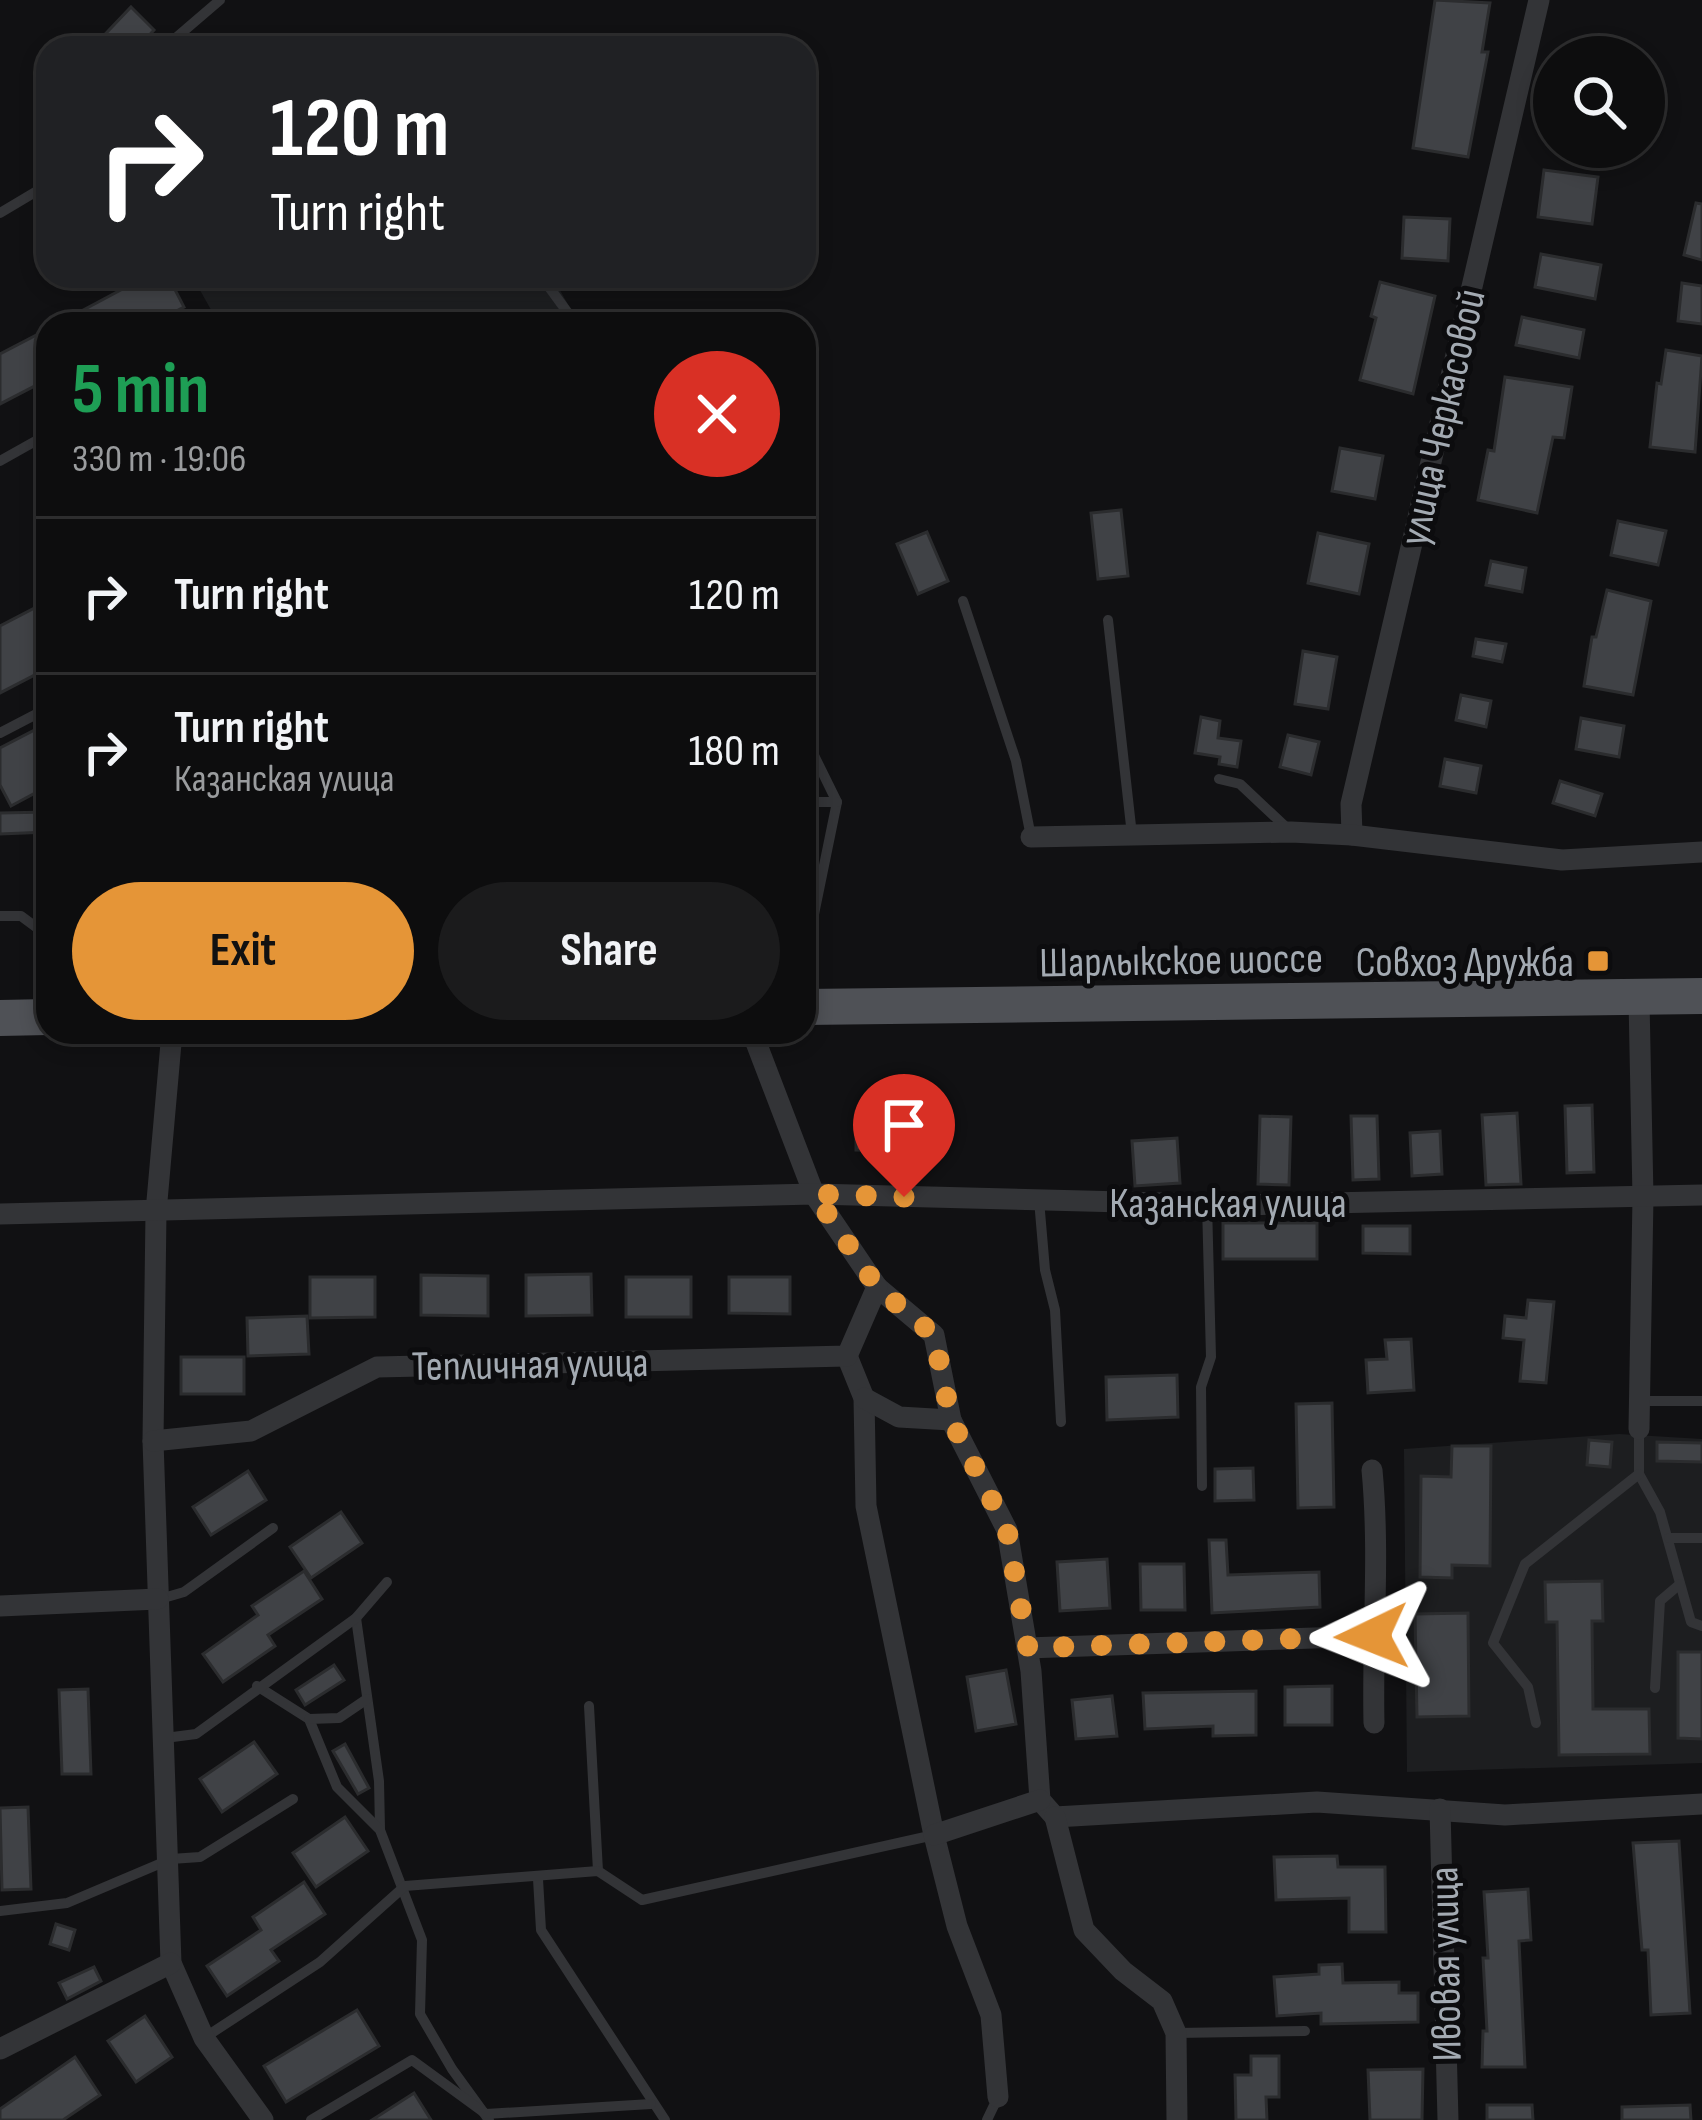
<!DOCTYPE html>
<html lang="en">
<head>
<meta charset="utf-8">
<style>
	:root { --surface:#0d0d0e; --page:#1b1b1c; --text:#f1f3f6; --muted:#9a9c9e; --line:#2d2d2e; --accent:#e59537 }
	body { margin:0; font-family:"Sofia Sans Condensed",sans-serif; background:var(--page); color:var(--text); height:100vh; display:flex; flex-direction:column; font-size:45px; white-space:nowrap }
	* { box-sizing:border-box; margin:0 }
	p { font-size:39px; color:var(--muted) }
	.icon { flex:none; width:66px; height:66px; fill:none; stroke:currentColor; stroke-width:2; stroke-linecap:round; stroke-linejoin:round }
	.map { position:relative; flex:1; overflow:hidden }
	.panel { position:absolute; left:36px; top:312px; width:780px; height:732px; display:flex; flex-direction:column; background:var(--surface); border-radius:36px; box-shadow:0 6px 18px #0003,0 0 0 3px var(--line) }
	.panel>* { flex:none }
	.top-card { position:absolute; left:36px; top:36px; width:780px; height:252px; border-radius:36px; box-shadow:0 6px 18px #0003,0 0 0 3px var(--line); background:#202124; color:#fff; overflow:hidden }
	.fabs { position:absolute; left:1533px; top:36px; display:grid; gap:24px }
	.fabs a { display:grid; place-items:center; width:132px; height:132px; border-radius:50%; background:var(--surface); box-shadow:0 6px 18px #0003,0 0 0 3px var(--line); font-size:60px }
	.pin { position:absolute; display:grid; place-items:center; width:102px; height:102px; color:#fff; margin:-123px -51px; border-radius:50% 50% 50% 0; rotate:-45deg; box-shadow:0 0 12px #0007 }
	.pin .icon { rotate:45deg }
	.me { position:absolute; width:132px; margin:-66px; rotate:268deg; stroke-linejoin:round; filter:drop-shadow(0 0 9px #0008) }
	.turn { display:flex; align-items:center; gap:42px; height:252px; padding:0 36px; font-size:54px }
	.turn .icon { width:156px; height:156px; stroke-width:2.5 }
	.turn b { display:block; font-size:84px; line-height:102px }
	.round { display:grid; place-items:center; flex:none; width:126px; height:126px; border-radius:63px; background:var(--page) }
	.head { display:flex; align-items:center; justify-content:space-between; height:204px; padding:0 36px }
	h1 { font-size:72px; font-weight:700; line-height:90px; color:#1e9e55 }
	.button { display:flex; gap:24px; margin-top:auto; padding:24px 36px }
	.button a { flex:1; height:138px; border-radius:72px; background:var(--accent); color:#111; font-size:48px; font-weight:700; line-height:138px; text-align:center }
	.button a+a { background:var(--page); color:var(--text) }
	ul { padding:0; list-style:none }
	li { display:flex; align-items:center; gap:36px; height:156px; padding:0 36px; border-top:3px solid var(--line) }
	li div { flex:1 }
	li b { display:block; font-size:45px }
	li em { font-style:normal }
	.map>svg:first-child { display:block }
	.built { fill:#1d1e20 }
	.building { fill:#404246; stroke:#2b2c2e; stroke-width:3 }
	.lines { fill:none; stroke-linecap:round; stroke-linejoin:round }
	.service { stroke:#333437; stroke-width:10 }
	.minor { stroke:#333437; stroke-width:21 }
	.primary { stroke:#4f5156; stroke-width:36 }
	.route { stroke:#e59537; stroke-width:21; stroke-dasharray:0 37.8 }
	.poi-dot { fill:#e59537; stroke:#0c0c0e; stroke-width:4.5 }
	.labels { text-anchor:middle; stroke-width:10; stroke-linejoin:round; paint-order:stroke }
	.street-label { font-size:42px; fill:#a3aab2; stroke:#0c0c0e }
	.poi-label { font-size:42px; fill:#a3aab2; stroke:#0c0c0e; text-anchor:end }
</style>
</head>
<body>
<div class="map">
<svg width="1702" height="2120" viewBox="0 0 1702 2120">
	<rect width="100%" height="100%" fill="#111113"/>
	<!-- built -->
	<g class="built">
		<polygon points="192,276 552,276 579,324 219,324"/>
		<polygon points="1619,1434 1702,1439 1702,1763 1407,1772 1404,1449"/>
	</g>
	<!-- building -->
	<g class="building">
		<polygon points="1435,0 1490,3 1482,52 1488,52 1468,157 1413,148"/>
		<polygon points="131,7 154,30 137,48 92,48"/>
		<polygon points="1544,170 1598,177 1592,224 1538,217"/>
		<polygon points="1696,203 1702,204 1702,260 1684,255"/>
		<polygon points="1404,217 1450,219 1448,261 1402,258"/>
		<polygon points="1541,254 1601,265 1595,299 1535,287"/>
		<polygon points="147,276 168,276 184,307 151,324 57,324"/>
		<polygon points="1380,282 1435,296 1413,394 1360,380 1376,318 1371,316"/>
		<polygon points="1682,283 1702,286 1702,324 1678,321"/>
		<polygon points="1522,317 1584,330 1579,358 1516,345"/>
		<polygon points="48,329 48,379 0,404 0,354"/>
		<polygon points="1666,350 1702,356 1695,452 1650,447 1657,383 1661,384"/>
		<polygon points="1505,377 1572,387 1564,438 1553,437 1537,513 1478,500 1488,450 1494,451"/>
		<polygon points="1340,448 1383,456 1375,499 1332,491"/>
		<polygon points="1121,510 1128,576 1098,579 1091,513"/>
		<polygon points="1618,521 1666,531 1658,565 1611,555"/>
		<polygon points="927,532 948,581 918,594 897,544"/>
		<polygon points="1318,533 1369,544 1359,594 1308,583"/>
		<polygon points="1491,561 1526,568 1522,592 1486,585"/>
		<polygon points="1607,590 1651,601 1633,695 1584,686 1592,637 1596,637"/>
		<polygon points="48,601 48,668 0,693 0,626"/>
		<polygon points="1476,639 1506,644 1502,662 1473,656"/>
		<polygon points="1303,651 1337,657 1328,709 1295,704"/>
		<polygon points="1461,695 1491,701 1486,727 1456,720"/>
		<polygon points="1201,717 1220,721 1218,738 1241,741 1237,767 1219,764 1220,757 1195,753"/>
		<polygon points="1581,718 1624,726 1619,757 1576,749"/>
		<polygon points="48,723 48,786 11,806 0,785 0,748"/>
		<polygon points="1288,735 1319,742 1311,775 1280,767"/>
		<polygon points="1445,759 1481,766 1476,793 1440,786"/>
		<polygon points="1560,781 1602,794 1595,816 1553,803"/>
		<polygon points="48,812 48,832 0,834 0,813"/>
		<polygon points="1592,1105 1594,1172 1567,1173 1565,1106"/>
		<polygon points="856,1112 894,1113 894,1151 856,1150"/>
		<polygon points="1517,1113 1521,1184 1486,1185 1482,1115"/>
		<polygon points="1260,1116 1291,1117 1289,1185 1258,1184"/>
		<polygon points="1351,1116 1377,1116 1379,1179 1353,1180"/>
		<polygon points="1440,1131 1442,1174 1412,1176 1410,1133"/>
		<polygon points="1177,1138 1180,1183 1135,1186 1132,1141"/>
		<rect x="1223" y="1223" width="94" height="36"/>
		<polygon points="1363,1226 1410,1226 1410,1254 1363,1253"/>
		<polygon points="591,1274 592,1315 526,1316 526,1275"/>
		<polygon points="421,1275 488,1276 488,1316 421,1315"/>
		<polygon points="310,1277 375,1277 375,1317 310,1318"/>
		<rect x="626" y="1277" width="65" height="40"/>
		<polygon points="729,1277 790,1277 790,1314 729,1313"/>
		<polygon points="1528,1300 1554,1302 1546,1383 1520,1381 1524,1340 1503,1338 1505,1316 1526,1318"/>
		<polygon points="307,1316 309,1354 248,1356 247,1318"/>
		<polygon points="1411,1339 1414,1390 1368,1393 1366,1360 1387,1359 1385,1340"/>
		<rect x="181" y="1357" width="63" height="37"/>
		<polygon points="1177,1375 1178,1417 1107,1420 1106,1377"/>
		<polygon points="1332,1403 1334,1507 1298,1508 1296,1404"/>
		<polygon points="1589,1440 1612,1442 1610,1467 1587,1465"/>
		<polygon points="1657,1442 1702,1443 1702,1462 1657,1461"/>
		<polygon points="1452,1446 1491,1446 1490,1566 1452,1565 1452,1578 1420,1577 1421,1476 1451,1477"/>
		<polygon points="1253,1468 1254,1500 1215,1501 1215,1469"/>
		<polygon points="248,1471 266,1500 211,1535 193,1507"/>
		<polygon points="341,1512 362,1543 311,1578 290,1547"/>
		<polygon points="1209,1540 1226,1540 1228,1575 1319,1572 1320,1607 1212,1613"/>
		<polygon points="1107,1559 1110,1608 1060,1611 1057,1562"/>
		<polygon points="1140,1564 1184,1564 1185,1610 1141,1610"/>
		<polygon points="304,1571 322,1599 268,1635 275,1646 223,1682 203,1654 258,1615 252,1606"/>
		<polygon points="1602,1581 1603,1621 1592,1621 1593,1709 1649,1709 1650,1754 1559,1755 1557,1622 1546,1622 1545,1582"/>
		<polygon points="1468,1613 1469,1716 1417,1717 1415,1614"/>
		<polygon points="1678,1652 1702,1652 1702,1739 1678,1738"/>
		<polygon points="334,1665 344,1680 305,1705 296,1690"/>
		<polygon points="1006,1670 1016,1724 976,1731 967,1677"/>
		<polygon points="1332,1686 1332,1725 1285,1725 1285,1687"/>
		<polygon points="88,1689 91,1774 62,1774 59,1690"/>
		<polygon points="1256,1691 1256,1735 1213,1736 1213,1726 1145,1729 1143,1693"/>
		<polygon points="1112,1696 1117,1736 1076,1739 1072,1700"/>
		<polygon points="254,1742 277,1774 222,1812 200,1779"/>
		<polygon points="345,1744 369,1788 358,1794 333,1751"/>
		<polygon points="28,1807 31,1889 2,1890 0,1808"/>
		<polygon points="345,1817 368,1851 316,1887 293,1853"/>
		<polygon points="1679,1841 1690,2013 1651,2015 1648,1950 1642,1950 1633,1843"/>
		<polygon points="1337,1856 1338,1867 1385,1867 1386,1932 1349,1932 1349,1898 1276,1900 1274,1857"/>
		<polygon points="304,1882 325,1914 271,1950 279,1961 227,1996 207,1966 261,1930 253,1917"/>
		<polygon points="1528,1889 1531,1940 1519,1941 1525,2067 1482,2067 1483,2031 1487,2031 1483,1958 1488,1958 1484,1892"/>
		<polygon points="56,1924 75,1930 69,1950 50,1944"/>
		<polygon points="1342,1964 1343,1983 1399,1982 1399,1993 1418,1993 1418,2022 1321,2024 1321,2013 1277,2016 1274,1977 1319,1974 1319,1965"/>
		<polygon points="94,1967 101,1981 67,1999 59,1983"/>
		<polygon points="357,2010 379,2046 286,2102 264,2066"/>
		<polygon points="145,2016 172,2057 136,2082 108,2041"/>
		<polygon points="1251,2056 1279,2056 1279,2097 1266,2097 1267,2120 1236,2120 1235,2075 1251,2075"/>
		<polygon points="75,2057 100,2095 63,2120 0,2120 0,2109"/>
		<polygon points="1423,2069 1422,2120 1370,2120 1368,2070"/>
		<polygon points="414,2093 431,2120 372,2120"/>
		<polygon points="1487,2105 1532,2105 1533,2120 1487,2120"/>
		<polygon points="1690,2105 1691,2120 1622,2120 1622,2107"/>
	</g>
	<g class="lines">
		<!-- service -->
		<g class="service">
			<polyline points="164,48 220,0"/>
			<polyline points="0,213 42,188 48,180"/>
			<polyline points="541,276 576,324"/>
			<polyline points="293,282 302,276"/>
			<polyline points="0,461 48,434"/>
			<polyline points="963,601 1016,761 1031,837"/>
			<polyline points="1108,620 1132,835"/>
			<polyline points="0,733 48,708"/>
			<polyline points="804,735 837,802 804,963"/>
			<polyline points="1219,779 1240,784 1289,830"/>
			<polyline points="804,802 837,802"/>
			<polyline points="0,916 21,916 48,936"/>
			<polyline points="1039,1200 1045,1270 1055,1310 1061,1422"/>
			<polyline points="1639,1401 1702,1401"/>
			<polyline points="1639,1429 1639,1474 1660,1512 1691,1622 1702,1626"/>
			<polyline points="1202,1486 1201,1387 1211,1357 1207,1204"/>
			<polyline points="1669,1538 1702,1538"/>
			<polyline points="160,1599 184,1592 273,1528"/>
			<polyline points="356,1618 379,1781 380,1829"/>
			<polyline points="257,1686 309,1719 337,1787 380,1830 422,1940 420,2014 452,2069 489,2120"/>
			<polyline points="1655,1688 1660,1601 1680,1584"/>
			<polyline points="589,1706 598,1871"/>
			<polyline points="309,1719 339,1718 367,1699"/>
			<polyline points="1536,1723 1528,1687 1493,1643 1525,1564 1639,1474"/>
			<polyline points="165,1738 196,1734 356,1618 387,1582"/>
			<polyline points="538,1879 541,1930 665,2120"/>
			<polyline points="0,1911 67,1903 171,1859 200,1857 293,1799"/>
			<polyline points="1176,2033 1305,2031"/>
			<polyline points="204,2038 320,1962 405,1886 598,1871 642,1900 934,1835"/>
			<polyline points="311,2120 412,2060 486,2114 651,2104"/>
			<polyline points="987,2120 998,2097"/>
		</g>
		<!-- minor -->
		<g class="minor">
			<polyline points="1352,835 1351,804 1539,0"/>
			<polyline points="1031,837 1291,832 1352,835 1562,860 1702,852"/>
			<polyline points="1639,1000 1643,1197 1639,1429"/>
			<polyline points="172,1032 156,1212 153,1441 171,1963 204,2038 263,2120"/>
			<polyline points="752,1032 814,1194 877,1287 934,1335 951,1420 1007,1530 1031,1671 1040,1800 1055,1817 1317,1802 1505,1815 1702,1804"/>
			<polyline points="0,1214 814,1194 1240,1205 1702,1195"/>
			<polyline points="847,1356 864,1398 866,1506 934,1835 957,1926 991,2015 998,2097"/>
			<polyline points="864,1398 899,1417 951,1420"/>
			<polyline points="153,1441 251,1431 377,1367 847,1356 877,1287"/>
			<path d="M1372,1470C1380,1554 1372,1639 1374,1723"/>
			<polyline points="0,1606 158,1599"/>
			<polyline points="1027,1648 1372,1636"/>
			<polyline points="1440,1809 1448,2120"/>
			<polyline points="1055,1817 1084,1930 1123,1971 1162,2001 1176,2033 1177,2120"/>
			<polyline points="934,1835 1040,1800"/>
			<polyline points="0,2049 171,1963"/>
		</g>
		<!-- primary -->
		<g class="primary">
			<polyline points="804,1007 1702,996"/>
			<polyline points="0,1018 48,1017"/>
		</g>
	</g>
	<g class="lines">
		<!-- route -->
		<polyline class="route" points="904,1197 814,1194 877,1287 934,1335 951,1420 1007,1530 1028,1648 1372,1636"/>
	</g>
	<!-- markers -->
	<rect class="poi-dot" x="1586" y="949" width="24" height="24" rx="6"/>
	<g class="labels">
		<!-- street labels -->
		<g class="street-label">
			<text transform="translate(1441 417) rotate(-77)" y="15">улица Черкасовой</text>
			<text transform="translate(1181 959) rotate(-1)" y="15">Шарлыкское шоссе</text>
			<text x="1228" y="1217">Казанская улица</text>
			<text transform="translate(530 1363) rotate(-1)" y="15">Тепличная улица</text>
			<text transform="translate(1444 1964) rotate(-91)" y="15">Ивовая улица</text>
		</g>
		<!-- poi labels -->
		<g class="poi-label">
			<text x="1574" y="976">Совхоз Дружба</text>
		</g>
	</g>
</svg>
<div class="fabs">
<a><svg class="icon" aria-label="search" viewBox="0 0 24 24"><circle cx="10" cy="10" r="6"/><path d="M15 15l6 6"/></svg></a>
</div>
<div class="pin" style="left:904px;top:1197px;background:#d93025"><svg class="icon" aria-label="arrive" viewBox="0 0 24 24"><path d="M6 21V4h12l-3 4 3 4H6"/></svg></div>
<svg class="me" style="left:1372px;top:1636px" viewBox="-20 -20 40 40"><path d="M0-17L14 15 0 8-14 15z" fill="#e59537" stroke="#fff" stroke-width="4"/></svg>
<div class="top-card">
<div class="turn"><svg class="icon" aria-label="right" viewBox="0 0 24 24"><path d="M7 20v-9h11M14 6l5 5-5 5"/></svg><div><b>120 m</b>Turn right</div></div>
</div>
<section class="panel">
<div class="head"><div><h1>5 min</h1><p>330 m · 19:06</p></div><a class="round" style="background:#d93025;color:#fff"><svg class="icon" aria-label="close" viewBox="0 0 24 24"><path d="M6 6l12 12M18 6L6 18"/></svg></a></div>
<ul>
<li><svg class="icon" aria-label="right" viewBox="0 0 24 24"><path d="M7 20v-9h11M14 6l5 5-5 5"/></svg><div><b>Turn right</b></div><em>120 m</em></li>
<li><svg class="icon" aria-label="right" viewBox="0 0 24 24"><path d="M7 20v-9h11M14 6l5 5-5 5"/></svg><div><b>Turn right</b><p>Казанская улица</p></div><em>180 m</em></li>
</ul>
<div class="button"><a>Exit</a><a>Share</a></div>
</section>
</div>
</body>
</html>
